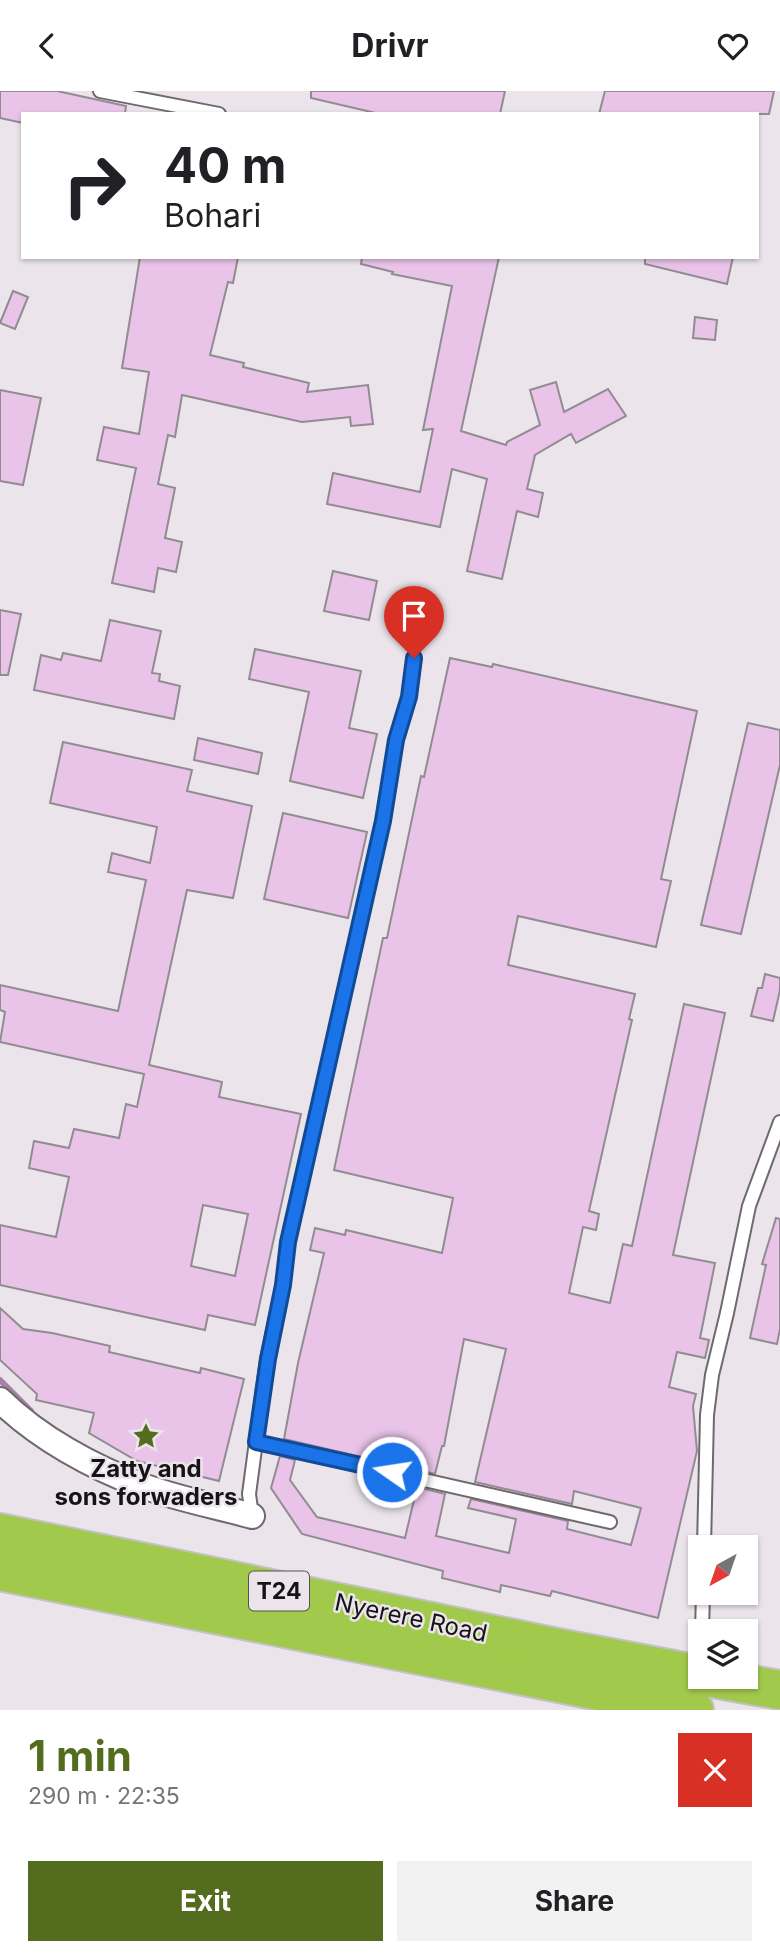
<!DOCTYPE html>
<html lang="en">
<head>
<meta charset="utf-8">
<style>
	:root { --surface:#fff; --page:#f2f2f2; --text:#202124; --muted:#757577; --accent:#546c1d }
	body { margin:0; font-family:Inter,sans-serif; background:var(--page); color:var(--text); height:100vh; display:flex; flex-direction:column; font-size:26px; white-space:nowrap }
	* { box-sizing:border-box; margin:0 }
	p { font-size:23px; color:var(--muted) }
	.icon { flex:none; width:38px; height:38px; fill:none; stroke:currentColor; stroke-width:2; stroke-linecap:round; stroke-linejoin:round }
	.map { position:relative; height:1619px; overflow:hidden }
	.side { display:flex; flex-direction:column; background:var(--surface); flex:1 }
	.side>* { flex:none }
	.top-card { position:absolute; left:21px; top:21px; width:738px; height:147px; border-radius:0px; box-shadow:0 2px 5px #0004; background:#fff; color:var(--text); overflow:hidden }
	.needle { width:46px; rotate:220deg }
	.fabs { position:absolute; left:688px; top:1444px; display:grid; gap:14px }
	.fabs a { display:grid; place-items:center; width:70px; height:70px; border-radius:0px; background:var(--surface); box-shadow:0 2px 5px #0004; font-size:35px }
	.pin { position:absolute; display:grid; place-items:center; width:60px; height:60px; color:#fff; margin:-72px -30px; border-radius:50% 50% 50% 0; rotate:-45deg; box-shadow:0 0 7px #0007 }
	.pin .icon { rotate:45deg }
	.me { position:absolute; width:77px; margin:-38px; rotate:283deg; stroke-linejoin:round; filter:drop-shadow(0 0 5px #0008) }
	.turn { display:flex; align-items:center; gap:24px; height:147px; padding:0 28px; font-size:32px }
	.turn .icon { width:91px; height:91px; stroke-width:2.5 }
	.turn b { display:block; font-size:49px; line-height:60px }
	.round { display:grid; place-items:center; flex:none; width:74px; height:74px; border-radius:0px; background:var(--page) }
	.headline { display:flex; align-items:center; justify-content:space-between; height:119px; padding:0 28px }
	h1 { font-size:42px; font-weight:700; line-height:52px; color:var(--accent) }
	.cta { display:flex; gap:14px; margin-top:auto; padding:14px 28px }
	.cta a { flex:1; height:80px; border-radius:0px; background:var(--accent); color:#fff; font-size:28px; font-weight:700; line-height:80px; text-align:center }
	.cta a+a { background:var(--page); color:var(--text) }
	header { display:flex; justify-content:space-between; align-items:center; height:91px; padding:0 28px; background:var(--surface); font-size:32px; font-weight:700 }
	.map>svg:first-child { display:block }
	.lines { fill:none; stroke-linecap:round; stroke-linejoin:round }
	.stream { stroke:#a381a3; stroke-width:6 }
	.building { fill:#e9c4e8; stroke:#918c91; stroke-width:2; fill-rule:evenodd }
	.lane-casing { stroke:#6f696f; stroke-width:16 }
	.street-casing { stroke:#6f696f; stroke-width:28 }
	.highway-casing { stroke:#c2c2c2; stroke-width:42 }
	.lane { stroke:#fff; stroke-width:12 }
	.street { stroke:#fff; stroke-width:24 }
	.highway { stroke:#a1c94b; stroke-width:38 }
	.route-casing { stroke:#114b97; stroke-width:18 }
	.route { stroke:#1a73e8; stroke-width:12 }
	.labels { text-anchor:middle; stroke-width:5; stroke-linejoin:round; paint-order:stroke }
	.shield { fill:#ebe5eb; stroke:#555255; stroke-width:2 }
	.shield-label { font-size:23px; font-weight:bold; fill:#151315 }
	.poi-label { font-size:24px; font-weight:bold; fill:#151315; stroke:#ebe5eb }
	.street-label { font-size:24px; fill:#151315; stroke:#ebe5eb }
</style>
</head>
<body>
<header><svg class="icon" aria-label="back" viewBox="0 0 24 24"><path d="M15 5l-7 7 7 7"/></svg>Drivr<svg class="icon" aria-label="heart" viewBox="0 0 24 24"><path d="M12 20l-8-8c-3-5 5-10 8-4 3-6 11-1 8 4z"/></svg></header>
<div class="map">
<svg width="780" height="1619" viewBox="0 0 780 1619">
	<rect width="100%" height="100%" fill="#ebe5eb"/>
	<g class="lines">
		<!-- stream -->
		<polyline class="stream" points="0,1289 31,1320"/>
	</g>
	<!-- building -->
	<g class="building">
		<polygon points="0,0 57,0 126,15 125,23 23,23 23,32 0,27"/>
		<polygon points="311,0 505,0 500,23 380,23 311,7"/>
		<polygon points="605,0 774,0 769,23 599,23"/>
		<polygon points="140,166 238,166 233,192 228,191 210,264 244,272 243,276 309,292 307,301 368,294 373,333 351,335 350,326 302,331 182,304 175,346 168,344 158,393 175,397 165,447 182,451 176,481 158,477 154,501 112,492 136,377 97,369 104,336 139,343 149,281 122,277"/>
		<polygon points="362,166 499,166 461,340 506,354 507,351 540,334 530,299 556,291 564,321 608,298 626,325 576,352 571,343 535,364 527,398 543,402 538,426 517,420 502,488 467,480 487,388 452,378 440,436 327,413 333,382 420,401 433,338 423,339 452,195 392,183 393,181 361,173"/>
		<polygon points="645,166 733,166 727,193 645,173"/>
		<polygon points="13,200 28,206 15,238 0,232"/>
		<polygon points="695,226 717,229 715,249 693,247"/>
		<polygon points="0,299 41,307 23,394 0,390"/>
		<polygon points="333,480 377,490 369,529 324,520"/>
		<polygon points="0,519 21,523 8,584 0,584"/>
		<polygon points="110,529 161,540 152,582 160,583 159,590 180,595 174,628 34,599 41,564 61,569 63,562 101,570"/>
		<polygon points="255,558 361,580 349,637 377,643 363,707 290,690 309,601 249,588"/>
		<polygon points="450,567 492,576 493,573 697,620 661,788 671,790 656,856 518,825 508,874 635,903 629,928 632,929 589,1120 599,1123 596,1139 583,1136 569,1202 610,1212 623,1153 632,1155 684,913 725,922 673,1164 715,1172 700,1247 709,1249 705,1267 677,1261 669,1296 696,1303 693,1315 697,1360 658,1527 552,1500 550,1505 501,1494 500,1501 442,1487 443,1480 302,1443 271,1397 280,1365 295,1369 290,1389 317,1426 405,1447 417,1396 445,1403 436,1445 509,1462 516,1428 468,1417 471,1408 568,1430 567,1438 631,1454 641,1417 574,1400 572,1413 475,1391 506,1258 464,1248 444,1355 442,1355 435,1383 284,1348 298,1272 324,1162 310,1159 315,1137 345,1144 346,1139 442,1162 453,1107 334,1079 383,847 387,847 421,685 424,686"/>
		<polygon points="748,632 780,639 780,674 741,843 701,834"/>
		<polygon points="198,647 262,662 258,683 194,669"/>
		<path d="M63,651L192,679L187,700L252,715L233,807L187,799L149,974L222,991L219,1006L301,1023L255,1234L208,1224L205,1239L0,1194V1134L56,1146L69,1086L29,1077L34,1050L69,1057L74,1038L119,1047L126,1013L137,1016L144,983L0,951L5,921L0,919V894L118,920L146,789L108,781L112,762L150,772L157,736L50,712ZM203,1114L248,1123L235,1185L191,1175Z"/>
		<polygon points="283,722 367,741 348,827 264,808"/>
		<polygon points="765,883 780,887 780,899 773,930 751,925 758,897 762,897"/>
		<polygon points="776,1127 780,1128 780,1238 777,1253 750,1247 766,1174 762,1173"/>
		<polygon points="0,1217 23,1238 52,1242 110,1255 109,1261 200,1282 201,1277 244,1288 219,1390 137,1370 89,1342 94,1322 36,1309 37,1303 0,1269"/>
	</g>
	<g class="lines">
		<defs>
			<g id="lane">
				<polyline points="100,0 219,23"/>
				<polyline points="256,1351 610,1431"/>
				<polyline points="252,1425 249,1403 267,1268 283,1194 288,1151 383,730 396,649 409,606 414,567"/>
				<polyline points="704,1456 707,1324 712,1284 727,1222 749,1115 780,1031"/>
				<polyline points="702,1540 703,1502"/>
			</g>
			<path id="street" d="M0,1309C39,1347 92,1376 143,1395C178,1408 216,1415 252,1425"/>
			<g id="highway">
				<polyline points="0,1442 558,1557 700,1584"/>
				<polyline points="0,1480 694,1619"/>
				<polyline points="707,1586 780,1599"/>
			</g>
		</defs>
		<!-- lane casing -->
		<use href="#lane" class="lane-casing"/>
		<!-- street casing -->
		<use href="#street" class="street-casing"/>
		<!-- highway casing -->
		<use href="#highway" class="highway-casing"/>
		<!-- lane -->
		<use href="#lane" class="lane"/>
		<!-- street -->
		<use href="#street" class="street"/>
		<!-- highway -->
		<use href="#highway" class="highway"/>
	</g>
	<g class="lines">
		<defs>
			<polyline id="route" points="392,1381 256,1351 268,1268 283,1194 288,1151 383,730 396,649 409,606 414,567"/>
		</defs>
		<!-- route casing -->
		<use href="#route" class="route-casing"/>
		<!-- route -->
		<use href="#route" class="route"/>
	</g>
	<!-- icons -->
	<defs>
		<symbol id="sight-bare" viewBox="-9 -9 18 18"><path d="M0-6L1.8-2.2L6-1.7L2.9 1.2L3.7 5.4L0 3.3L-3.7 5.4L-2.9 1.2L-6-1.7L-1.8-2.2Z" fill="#546c1d" stroke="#ebe5eb" stroke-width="2.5" paint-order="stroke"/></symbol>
	</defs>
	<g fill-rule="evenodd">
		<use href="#sight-bare" x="127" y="1326" width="38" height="38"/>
	</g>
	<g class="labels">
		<!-- shield labels -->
		<rect class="shield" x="249" y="1480.5" width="60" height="39" rx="5"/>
		<g class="shield-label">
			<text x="279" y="1508">T24</text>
		</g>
		<!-- poi labels -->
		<g class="poi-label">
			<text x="146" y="1386">Zatty and<tspan x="146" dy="28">sons forwaders</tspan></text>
		</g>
		<!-- street labels -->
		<g class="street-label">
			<text transform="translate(411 1527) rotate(12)" y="8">Nyerere Road</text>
		</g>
	</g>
</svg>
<div class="fabs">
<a><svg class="needle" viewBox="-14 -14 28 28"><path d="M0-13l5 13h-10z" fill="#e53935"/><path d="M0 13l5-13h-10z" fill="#757577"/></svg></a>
<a><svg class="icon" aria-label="layers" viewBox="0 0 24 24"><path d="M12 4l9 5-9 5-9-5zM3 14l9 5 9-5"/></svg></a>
</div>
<div class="pin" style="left:414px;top:567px;background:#d93025"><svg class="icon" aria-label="arrive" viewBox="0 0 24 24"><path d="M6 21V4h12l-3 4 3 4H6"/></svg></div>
<svg class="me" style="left:392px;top:1381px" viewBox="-20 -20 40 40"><circle r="17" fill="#1a73e8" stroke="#fff" stroke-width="3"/><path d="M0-11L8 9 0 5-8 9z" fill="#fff"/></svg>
<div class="top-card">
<div class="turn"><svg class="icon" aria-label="right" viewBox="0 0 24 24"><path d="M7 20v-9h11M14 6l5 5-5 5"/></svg><div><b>40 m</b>Bohari</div></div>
</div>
</div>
<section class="side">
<div class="headline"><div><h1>1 min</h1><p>290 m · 22:35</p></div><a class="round" style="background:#d93025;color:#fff"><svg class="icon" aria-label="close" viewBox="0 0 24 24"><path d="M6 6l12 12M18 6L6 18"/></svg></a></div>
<div class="cta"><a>Exit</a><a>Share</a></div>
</section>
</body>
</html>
